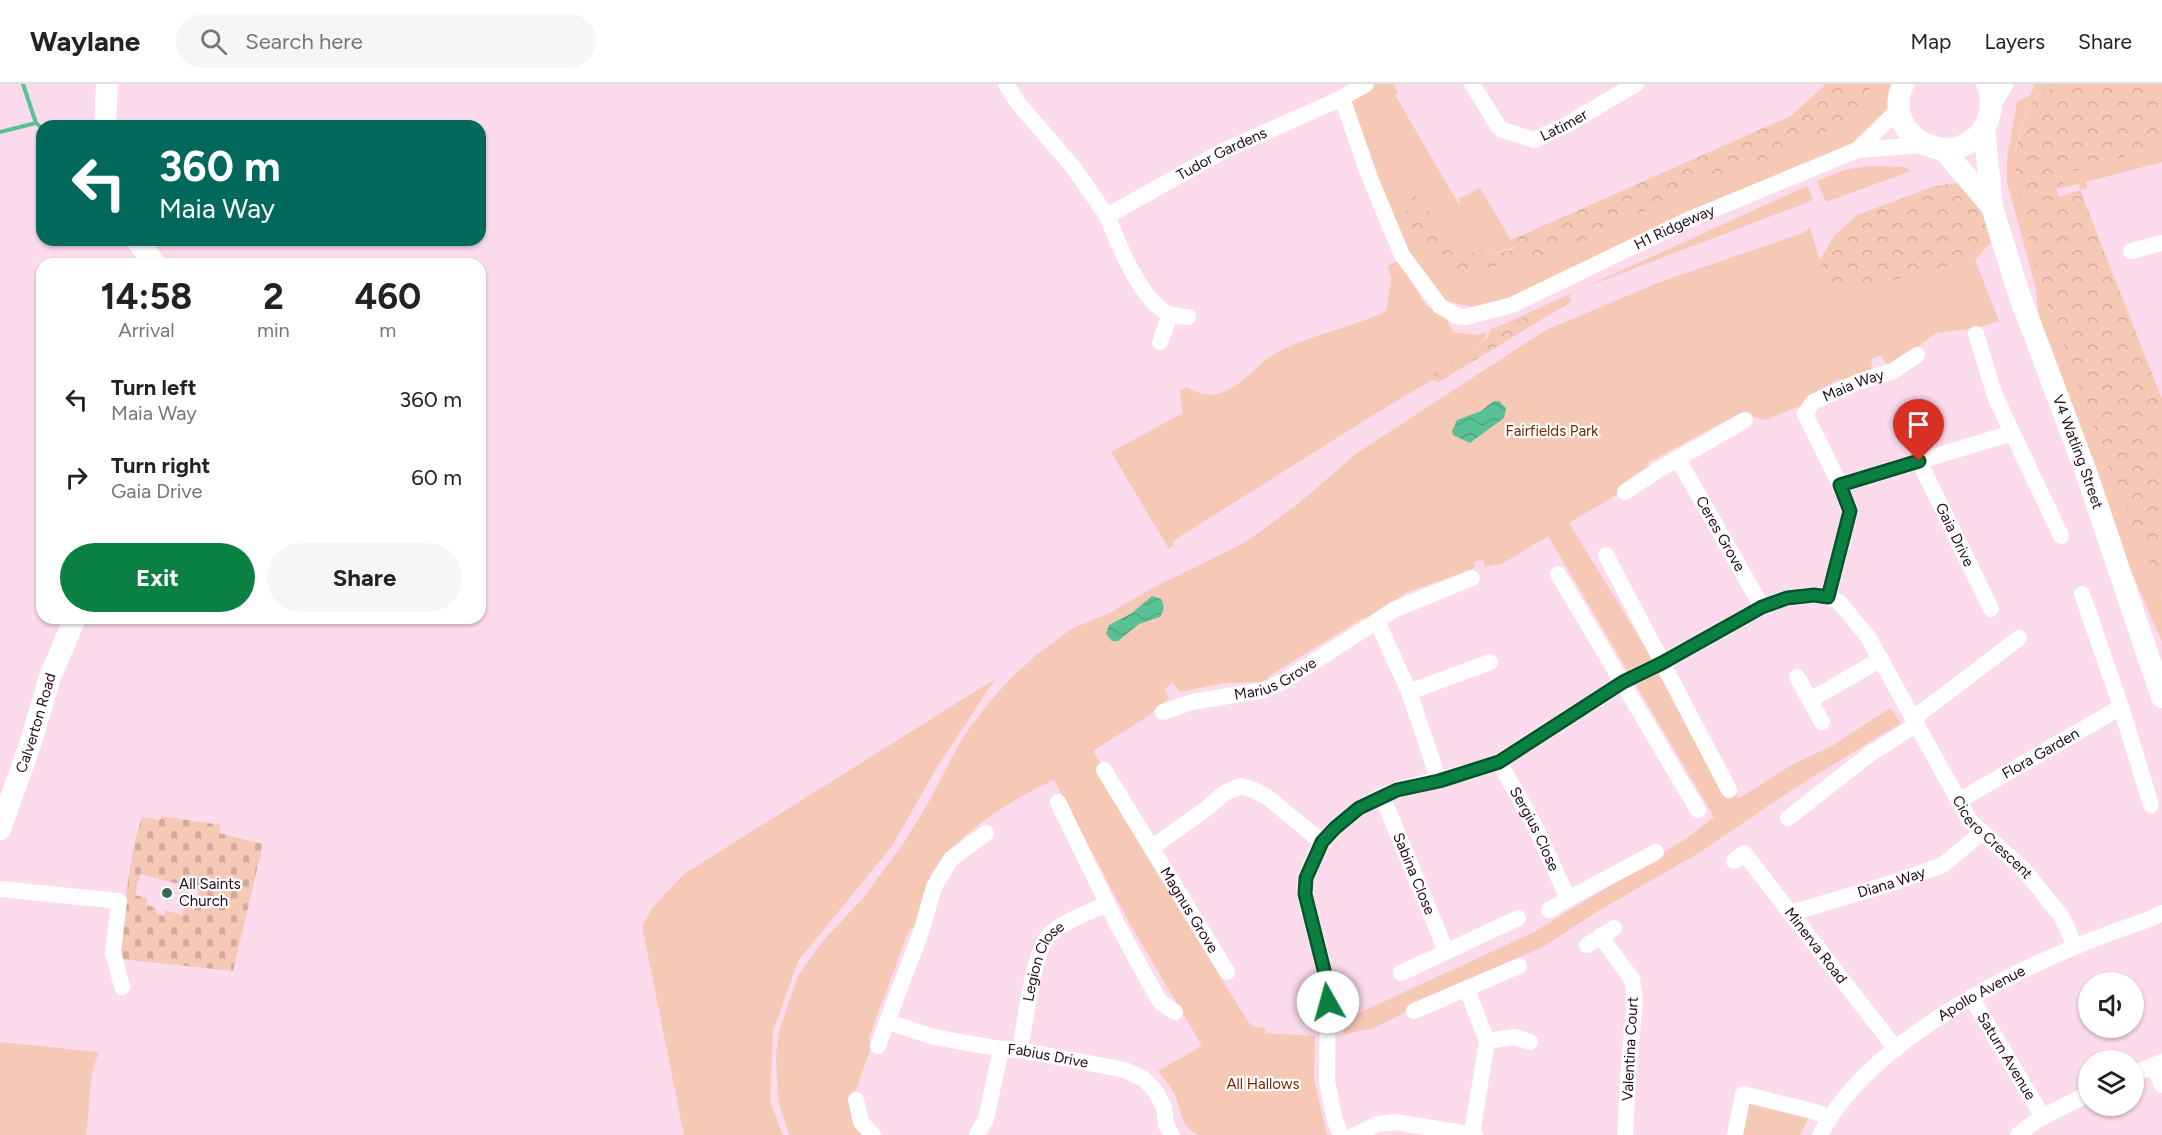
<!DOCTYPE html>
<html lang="en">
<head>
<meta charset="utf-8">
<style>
	:root { --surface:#fff; --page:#f6f6f6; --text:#222; --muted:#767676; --line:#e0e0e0; --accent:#0b8043 }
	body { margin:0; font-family:Figtree,sans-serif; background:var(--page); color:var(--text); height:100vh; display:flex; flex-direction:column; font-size:22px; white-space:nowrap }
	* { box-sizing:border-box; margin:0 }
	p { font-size:20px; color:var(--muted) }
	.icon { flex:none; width:33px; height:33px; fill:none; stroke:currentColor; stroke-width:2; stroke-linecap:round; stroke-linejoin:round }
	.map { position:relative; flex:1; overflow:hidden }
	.side { position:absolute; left:36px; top:174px; width:450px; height:366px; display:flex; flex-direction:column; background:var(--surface); border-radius:18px; box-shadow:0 2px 4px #0004 }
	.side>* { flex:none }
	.hud { position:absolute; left:36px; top:36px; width:450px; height:126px; border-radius:18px; box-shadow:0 2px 4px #0004; background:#00695c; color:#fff; overflow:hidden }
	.buttons { position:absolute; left:2078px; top:888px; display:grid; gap:12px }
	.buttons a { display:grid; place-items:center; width:66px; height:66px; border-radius:50%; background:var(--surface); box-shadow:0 2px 4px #0004; font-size:30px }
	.pin { position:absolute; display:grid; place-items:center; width:51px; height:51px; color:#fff; margin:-62px -26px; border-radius:50% 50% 50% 0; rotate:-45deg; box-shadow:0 0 6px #0007 }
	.pin .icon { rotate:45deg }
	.me { position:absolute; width:66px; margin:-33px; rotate:353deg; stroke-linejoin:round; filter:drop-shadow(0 0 4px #0008) }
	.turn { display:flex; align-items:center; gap:21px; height:126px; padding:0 24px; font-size:27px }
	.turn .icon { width:78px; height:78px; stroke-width:2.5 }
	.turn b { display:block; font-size:42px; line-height:51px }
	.eta { display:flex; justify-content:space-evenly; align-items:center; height:102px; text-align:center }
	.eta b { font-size:36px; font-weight:700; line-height:42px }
	.primary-button { display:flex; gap:12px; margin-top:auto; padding:12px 24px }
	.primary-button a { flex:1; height:69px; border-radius:36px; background:var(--accent); color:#fff; font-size:24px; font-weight:700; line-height:69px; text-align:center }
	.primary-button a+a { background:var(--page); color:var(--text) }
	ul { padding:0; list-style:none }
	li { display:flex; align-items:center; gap:18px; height:78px; padding:0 24px }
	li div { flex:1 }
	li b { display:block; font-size:22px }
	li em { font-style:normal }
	header { display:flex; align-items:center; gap:36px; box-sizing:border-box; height:84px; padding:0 30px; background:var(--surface); border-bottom:2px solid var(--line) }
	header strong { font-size:28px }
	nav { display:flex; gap:33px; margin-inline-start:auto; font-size:21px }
	.search { width:420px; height:54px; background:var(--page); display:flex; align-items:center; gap:15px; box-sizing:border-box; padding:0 21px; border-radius:33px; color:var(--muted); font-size:22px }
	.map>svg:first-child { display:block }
	.green { fill:#f6c9b6 }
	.forest { fill:url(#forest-crowns) }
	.cemetery { fill:url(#cemetery-stones); fill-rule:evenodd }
	.water { fill:url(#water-waves) }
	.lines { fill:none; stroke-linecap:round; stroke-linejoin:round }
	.stream { stroke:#59c195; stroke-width:4 }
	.street { stroke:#fff; stroke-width:16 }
	.secondary { stroke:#fff; stroke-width:22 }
	.route-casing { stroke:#07532c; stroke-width:15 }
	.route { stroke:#0b8043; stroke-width:10 }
	.poi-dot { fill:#326a52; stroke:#fff; stroke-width:2 }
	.labels { text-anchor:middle; stroke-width:4.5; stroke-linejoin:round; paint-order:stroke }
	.street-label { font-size:15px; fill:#23081a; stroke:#fff }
	.park-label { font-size:15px; fill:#762a00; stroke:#fff }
	.poi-label { font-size:15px; fill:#23081a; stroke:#fff; text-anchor:start }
</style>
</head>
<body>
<header>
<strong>Waylane</strong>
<div class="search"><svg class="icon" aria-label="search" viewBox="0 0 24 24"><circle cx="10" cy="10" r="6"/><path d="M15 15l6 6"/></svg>Search here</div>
<nav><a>Map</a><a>Layers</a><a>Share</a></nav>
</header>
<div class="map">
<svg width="2162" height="1051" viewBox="0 0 2162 1051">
	<defs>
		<pattern id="forest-crowns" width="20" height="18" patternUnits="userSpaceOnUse" patternTransform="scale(1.5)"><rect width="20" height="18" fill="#f6c9b6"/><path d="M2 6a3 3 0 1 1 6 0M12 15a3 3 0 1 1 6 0" fill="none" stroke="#d3ab9c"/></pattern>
		<pattern id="cemetery-stones" width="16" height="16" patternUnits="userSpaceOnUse" patternTransform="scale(1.5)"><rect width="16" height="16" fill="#f6c9b6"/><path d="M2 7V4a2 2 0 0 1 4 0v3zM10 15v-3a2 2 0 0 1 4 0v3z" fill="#d3ab9c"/></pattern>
		<pattern id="water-waves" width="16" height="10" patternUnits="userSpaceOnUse" patternTransform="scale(1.5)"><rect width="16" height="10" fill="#59c195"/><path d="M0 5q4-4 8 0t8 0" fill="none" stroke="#4da480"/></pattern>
	</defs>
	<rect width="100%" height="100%" fill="#fbdbec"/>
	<!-- green -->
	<g class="green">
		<polygon points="1366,0 1394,0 1398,9 1395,11 1458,119 1461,119 1458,115 1480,104 1515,163 1490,170 1474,169 1457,160 1414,110 1457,185 1577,162 1707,95 1729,92 1818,53 1853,30 1873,0 1903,0 1899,15 1857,66 1494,227 1434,215 1402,171 1342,14"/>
		<path d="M2035,0H2064C2054,3 2041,5 2035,14C2026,25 2014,61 2015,75C2015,88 2021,103 2024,116L2018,117L2042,205L2109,384L2162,510V558L2092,397L2043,275L2036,205L2007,98V74L2017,18L2030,11Z"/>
		<polygon points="2162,62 2162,78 2086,98 2087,104 2080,106 2079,100 2064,103 2061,91"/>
		<polygon points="1869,82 1904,83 1911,87 1826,118 1817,97 1844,86"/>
		<polygon points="1807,102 1813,115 1808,118 1575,207 1568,213 1520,235 1507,246 1495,244"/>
		<path d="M1810,144L1820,176L1859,205L1975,176L1999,237L1977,244L1936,249L1891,283L1885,279L1881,271L1871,275L1872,282L1870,290L1847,297L1840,295L1818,306L1805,320L1766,336L1740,329L1649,378L1647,384L1630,394L1619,404L1620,409L1569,439L1738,715L1793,680L1832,662L1890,624L1901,639L1790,707L1702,767L1595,829L1543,863L1468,896L1372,945L1344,950V936L1534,848L1687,754L1714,733L1548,452L1502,480L1485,483L1483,475L1474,478L1475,484L1406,509L1369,536L1363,534L1269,592L1267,598L1224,599L1180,608L1173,599L1164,605L1169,614L1148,632L1093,667L1227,888L1221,894L1251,942L1265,944V949L1315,952L1314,996L1327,1051H1203C1181,1049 1182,1027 1175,1011C1171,1002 1164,995 1158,987L1202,962L1130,840L1054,696C1015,713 946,756 929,796C923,810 922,827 918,841L909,846L869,954L871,964L855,1008L873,1051H789L778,1016L776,971L779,947L798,892L822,858L863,814L903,760L928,719L963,653L988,620L1010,595L1035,572L1071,545L1110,529L1154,503L1244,459L1298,420L1357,369L1546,246L1660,198L1803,149Z"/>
		<path d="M1398,177L1426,221L1446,234L1453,248L1476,251L1486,248L1484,255L1471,266L1462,265L1454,276L1432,290V296L1378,328L1173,457L1174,461L1169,465L1111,368L1183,329L1180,307L1187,303C1195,309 1207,312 1218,310C1242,304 1257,279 1278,268C1312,250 1352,244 1386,227L1391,196L1388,182Z"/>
		<polygon points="995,595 936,685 892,762 798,877 773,947 770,1018 783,1051 684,1051 642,842 653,823 684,790"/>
		<path d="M0,958L99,968C87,994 91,1023 86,1051H0Z"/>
		<polygon points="1745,1015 1811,1029 1800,1051 1737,1051"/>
	</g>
	<!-- forest -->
	<g class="forest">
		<polygon points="1826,0 1873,0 1853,30 1818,53 1729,92 1707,95 1577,162 1546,171 1475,187 1457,185 1425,159 1412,144 1399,109 1407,105 1414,110 1457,160 1474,169 1490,170 1511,166 1515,163 1511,156 1791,32"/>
		<path d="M2064,0H2162V62L2061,91L2064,103L2056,104L2059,113L2080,106L2162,315V510L2109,384L2042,205L2018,117L2024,116C2021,103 2014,87 2015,74C2016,59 2027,20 2038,11C2045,5 2055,3 2064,0Z"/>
		<polygon points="1963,98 1982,126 1991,158 1975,176 1859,205 1835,209 1820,176 1834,152 1857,131 1935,102"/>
		<polygon points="1568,213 1572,217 1439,298 1432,296 1432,290 1454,276 1462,265 1471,266 1488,253 1490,246 1494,244 1507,246 1520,235"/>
	</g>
	<!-- cemetery -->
	<path class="cemetery" d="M161,732L221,741L219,749L263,760L233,887L120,875C125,827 127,779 142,733L160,736ZM140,790L182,801L184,794L190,795L188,805L199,807L195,825L184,823L182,831L165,826L164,832L156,829V824L146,821L147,814L135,811Z"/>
	<!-- water -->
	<g class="water">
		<polygon points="1494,317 1499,317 1506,324 1504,334 1470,359 1453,351 1452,347 1457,336 1481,327"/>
		<path d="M1152,512L1161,515C1165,522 1164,527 1160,533L1139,540L1118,557H1112L1106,550L1109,541L1132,529Z"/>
	</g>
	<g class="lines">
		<!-- stream -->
		<g class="stream">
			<polyline points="23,0 36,39 42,44"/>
			<polyline points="0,48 36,39"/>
		</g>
		<!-- street -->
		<g class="street">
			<polyline points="1006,0 1017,18 1073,83 1107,132"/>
			<path id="s1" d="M1366,0L1342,14L1370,94L1402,171L1440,222L1457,232L1466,233L1512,221L1688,136L1857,66L1925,61"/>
			<path id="s2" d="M1472,0L1500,45L1534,56L1566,41L1636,0"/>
			<polyline points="1991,23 2006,0"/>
			<polyline points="1857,66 1899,25"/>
			<polyline points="2131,167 2162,159"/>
			<path id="s3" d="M1188,233C1182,232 1174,232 1169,230C1141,218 1118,159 1107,132L1223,67L1342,14"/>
			<polyline points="1976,250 1995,312 2061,452"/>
			<polyline points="1160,258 1170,231"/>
			<path id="s4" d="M1678,375L1762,523"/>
			<path id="s5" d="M1919,377L1991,525"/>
			<polyline points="1840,401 2012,349"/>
			<polyline points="1625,408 1658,386 1745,336"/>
			<polyline points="1606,471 1729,706"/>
			<polyline points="1558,490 1698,726"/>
			<path id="s6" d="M1828,513L1850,427L1840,401L1805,330L1813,318L1858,298L1893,287L1917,271"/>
			<polyline points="1377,537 1393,526 1472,494"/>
			<polyline points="1797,593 1822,638"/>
			<polyline points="1810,616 1881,575"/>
			<polyline points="2121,623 2151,721"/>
			<path id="s7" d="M1163,628L1192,618L1264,606L1284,597L1377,537L1409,608"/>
			<polyline points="1914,634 2019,554"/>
			<path id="s8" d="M1499,678L1535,742L1568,815L1549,826"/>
			<path id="s9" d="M1104,686L1227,888"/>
			<polyline points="1439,697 1409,608 1490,578"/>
			<path id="s10" d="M1382,712L1446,867"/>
			<path id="s11" d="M1960,716L2121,623L2082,510"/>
			<polyline points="1058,718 1118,842 1160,918 1175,928"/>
			<polyline points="1788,734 1870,670 1917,640"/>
			<polyline points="1151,764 1202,728 1226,708 1241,702 1254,706 1267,713 1322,758"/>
			<path id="s12" d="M1734,777L1744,769L1896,965"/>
			<polyline points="0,805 119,817 113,868 122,903"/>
			<polyline points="1568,815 1656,768"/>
			<path id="s13" d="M1791,829L1895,798L1943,781L1981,749"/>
			<polyline points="1600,852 1632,895 1635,916 1628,993 1625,1051"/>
			<polyline points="1587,861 1614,844"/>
			<polyline points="1401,889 1518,834"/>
			<polyline points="1467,905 1487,957 1472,1050"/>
			<path id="s14" d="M1971,913L2043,1033"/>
			<polyline points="1414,927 1519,882"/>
			<path id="s15" d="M888,938L934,953L1001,965L1020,966L1125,986L1144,995L1156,1008L1164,1023L1166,1041L1172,1051"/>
			<polyline points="1487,957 1515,953 1530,958"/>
			<polyline points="878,962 921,848 934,803 951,775 986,749"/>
			<path id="s16" d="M1020,966C1025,940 1033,866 1050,850C1066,836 1088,829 1107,820"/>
			<polyline points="2153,982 2162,1001"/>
			<polyline points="2133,990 2162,978"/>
			<polyline points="856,1016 861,1038 873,1051"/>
			<polyline points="977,1051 986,1035 1001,965"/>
			<path id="s17" d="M1341,1051L1335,1037L1327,997L1328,902L1305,811L1306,794L1313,775L1322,758L1335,744L1359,724L1382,712L1397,706L1472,687L1499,678L1623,598L1662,579L1762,523L1787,514L1814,511L1828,513L1839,518L1868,553L1970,737L2024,786L2062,833L2075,862"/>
			<polyline points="1355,1051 1378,1040 1395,1038 1475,1051"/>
			<polyline points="1735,1051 1743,1010 1816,1028 1829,1034"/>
			<path id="s18" d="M1820,1051C1873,947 2044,870 2150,835L2162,829"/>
			<polyline points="2018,1051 2037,1036 2088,1010"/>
		</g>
		<!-- secondary -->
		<g class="secondary">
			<path d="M1903,0C1878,57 1963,93 1988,36C1992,24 1992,11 1987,0"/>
			<polyline points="105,42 107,0"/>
			<path id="s19" d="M1984,43L1992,123L2019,210L2086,388L2162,613"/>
			<polyline points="1943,65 1992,123"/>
			<polyline points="137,156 155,180"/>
			<path id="s20" d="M0,745L30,661L50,593L75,534"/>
		</g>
	</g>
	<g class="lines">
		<defs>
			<polyline id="route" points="1328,918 1328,902 1305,810 1306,794 1322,758 1335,744 1359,724 1397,706 1439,697 1499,678 1623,598 1662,579 1762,523 1787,514 1814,511 1828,513 1850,427 1840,401 1919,377"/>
		</defs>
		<!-- route casing -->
		<use href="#route" class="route-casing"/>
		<!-- route -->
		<use href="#route" class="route"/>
	</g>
	<!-- markers -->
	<circle class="poi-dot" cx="167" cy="809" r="6"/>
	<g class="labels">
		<!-- street labels -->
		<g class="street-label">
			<text dy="5" stroke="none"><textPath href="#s2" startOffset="122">Latimer</textPath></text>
			<text dy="5" stroke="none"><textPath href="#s3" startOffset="268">Tudor Gardens</textPath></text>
			<text dy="5" stroke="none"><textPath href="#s1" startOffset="516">H1 Ridgeway</textPath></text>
			<text dy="5" stroke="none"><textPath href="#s6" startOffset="254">Maia Way</textPath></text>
			<text dy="5" stroke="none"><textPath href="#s19" startOffset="340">V4 Watling Street</textPath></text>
			<text dy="5" stroke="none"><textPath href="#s4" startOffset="86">Ceres Grove</textPath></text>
			<text dy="5" stroke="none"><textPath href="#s5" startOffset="82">Gaia Drive</textPath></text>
			<text dy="5" stroke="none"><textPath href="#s7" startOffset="118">Marius Grove</textPath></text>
			<text dy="5" stroke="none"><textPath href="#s20" startOffset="112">Calverton Road</textPath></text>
			<text dy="5" stroke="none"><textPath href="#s11" startOffset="93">Flora Garden</textPath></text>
			<text dy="5" stroke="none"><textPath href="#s8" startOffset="76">Sergius Close</textPath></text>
			<text dy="5" stroke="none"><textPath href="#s17" startOffset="1168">Cicero Crescent</textPath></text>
			<text dy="5" stroke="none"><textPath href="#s10" startOffset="84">Sabina Close</textPath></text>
			<text dy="5" stroke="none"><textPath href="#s13" startOffset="105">Diana Way</textPath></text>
			<text dy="5" stroke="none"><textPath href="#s9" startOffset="164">Magnus Grove</textPath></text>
			<text dy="5" stroke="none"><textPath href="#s12" startOffset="130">Minerva Road</textPath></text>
			<text dy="5" stroke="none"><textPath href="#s16" startOffset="93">Legion Close</textPath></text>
			<text dy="5" stroke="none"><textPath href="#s18" startOffset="218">Apollo Avenue</textPath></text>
			<text transform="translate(1630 965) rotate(-87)" y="5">Valentina Court</text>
			<text dy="5" stroke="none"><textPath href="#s15" startOffset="164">Fabius Drive</textPath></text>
			<text dy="5" stroke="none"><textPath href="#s14" startOffset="69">Saturn Avenue</textPath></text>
		</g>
		<!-- park labels -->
		<g class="park-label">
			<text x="1552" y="352">Fairfields Park</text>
			<text x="1263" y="1005">All Hallows</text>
		</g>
		<!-- poi labels -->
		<g class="poi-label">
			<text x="179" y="805">All Saints<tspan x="179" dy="17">Church</tspan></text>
		</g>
	</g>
</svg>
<div class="buttons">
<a><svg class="icon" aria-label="sound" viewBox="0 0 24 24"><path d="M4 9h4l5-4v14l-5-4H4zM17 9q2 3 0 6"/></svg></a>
<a><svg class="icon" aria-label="layers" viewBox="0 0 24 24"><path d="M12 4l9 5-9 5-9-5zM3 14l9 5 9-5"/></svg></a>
</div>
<div class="pin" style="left:1919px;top:377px;background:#d93025"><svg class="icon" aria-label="arrive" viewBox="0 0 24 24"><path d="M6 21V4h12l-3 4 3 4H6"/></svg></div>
<svg class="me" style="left:1328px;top:918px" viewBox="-20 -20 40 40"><circle r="19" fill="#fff"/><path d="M0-13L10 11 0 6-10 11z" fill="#0b8043"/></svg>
<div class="hud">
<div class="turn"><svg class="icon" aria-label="left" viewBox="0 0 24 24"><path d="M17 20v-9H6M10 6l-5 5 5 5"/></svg><div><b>360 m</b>Maia Way</div></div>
</div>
<section class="side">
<div class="eta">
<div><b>14:58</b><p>Arrival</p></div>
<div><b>2</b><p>min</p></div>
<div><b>460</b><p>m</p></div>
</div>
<ul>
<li><svg class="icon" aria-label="left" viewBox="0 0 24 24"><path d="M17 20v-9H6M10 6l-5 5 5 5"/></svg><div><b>Turn left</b><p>Maia Way</p></div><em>360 m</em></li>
<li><svg class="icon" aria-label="right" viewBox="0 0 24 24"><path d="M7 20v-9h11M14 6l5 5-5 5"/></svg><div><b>Turn right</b><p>Gaia Drive</p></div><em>60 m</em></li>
</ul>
<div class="primary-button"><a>Exit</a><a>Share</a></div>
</section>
</div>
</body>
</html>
